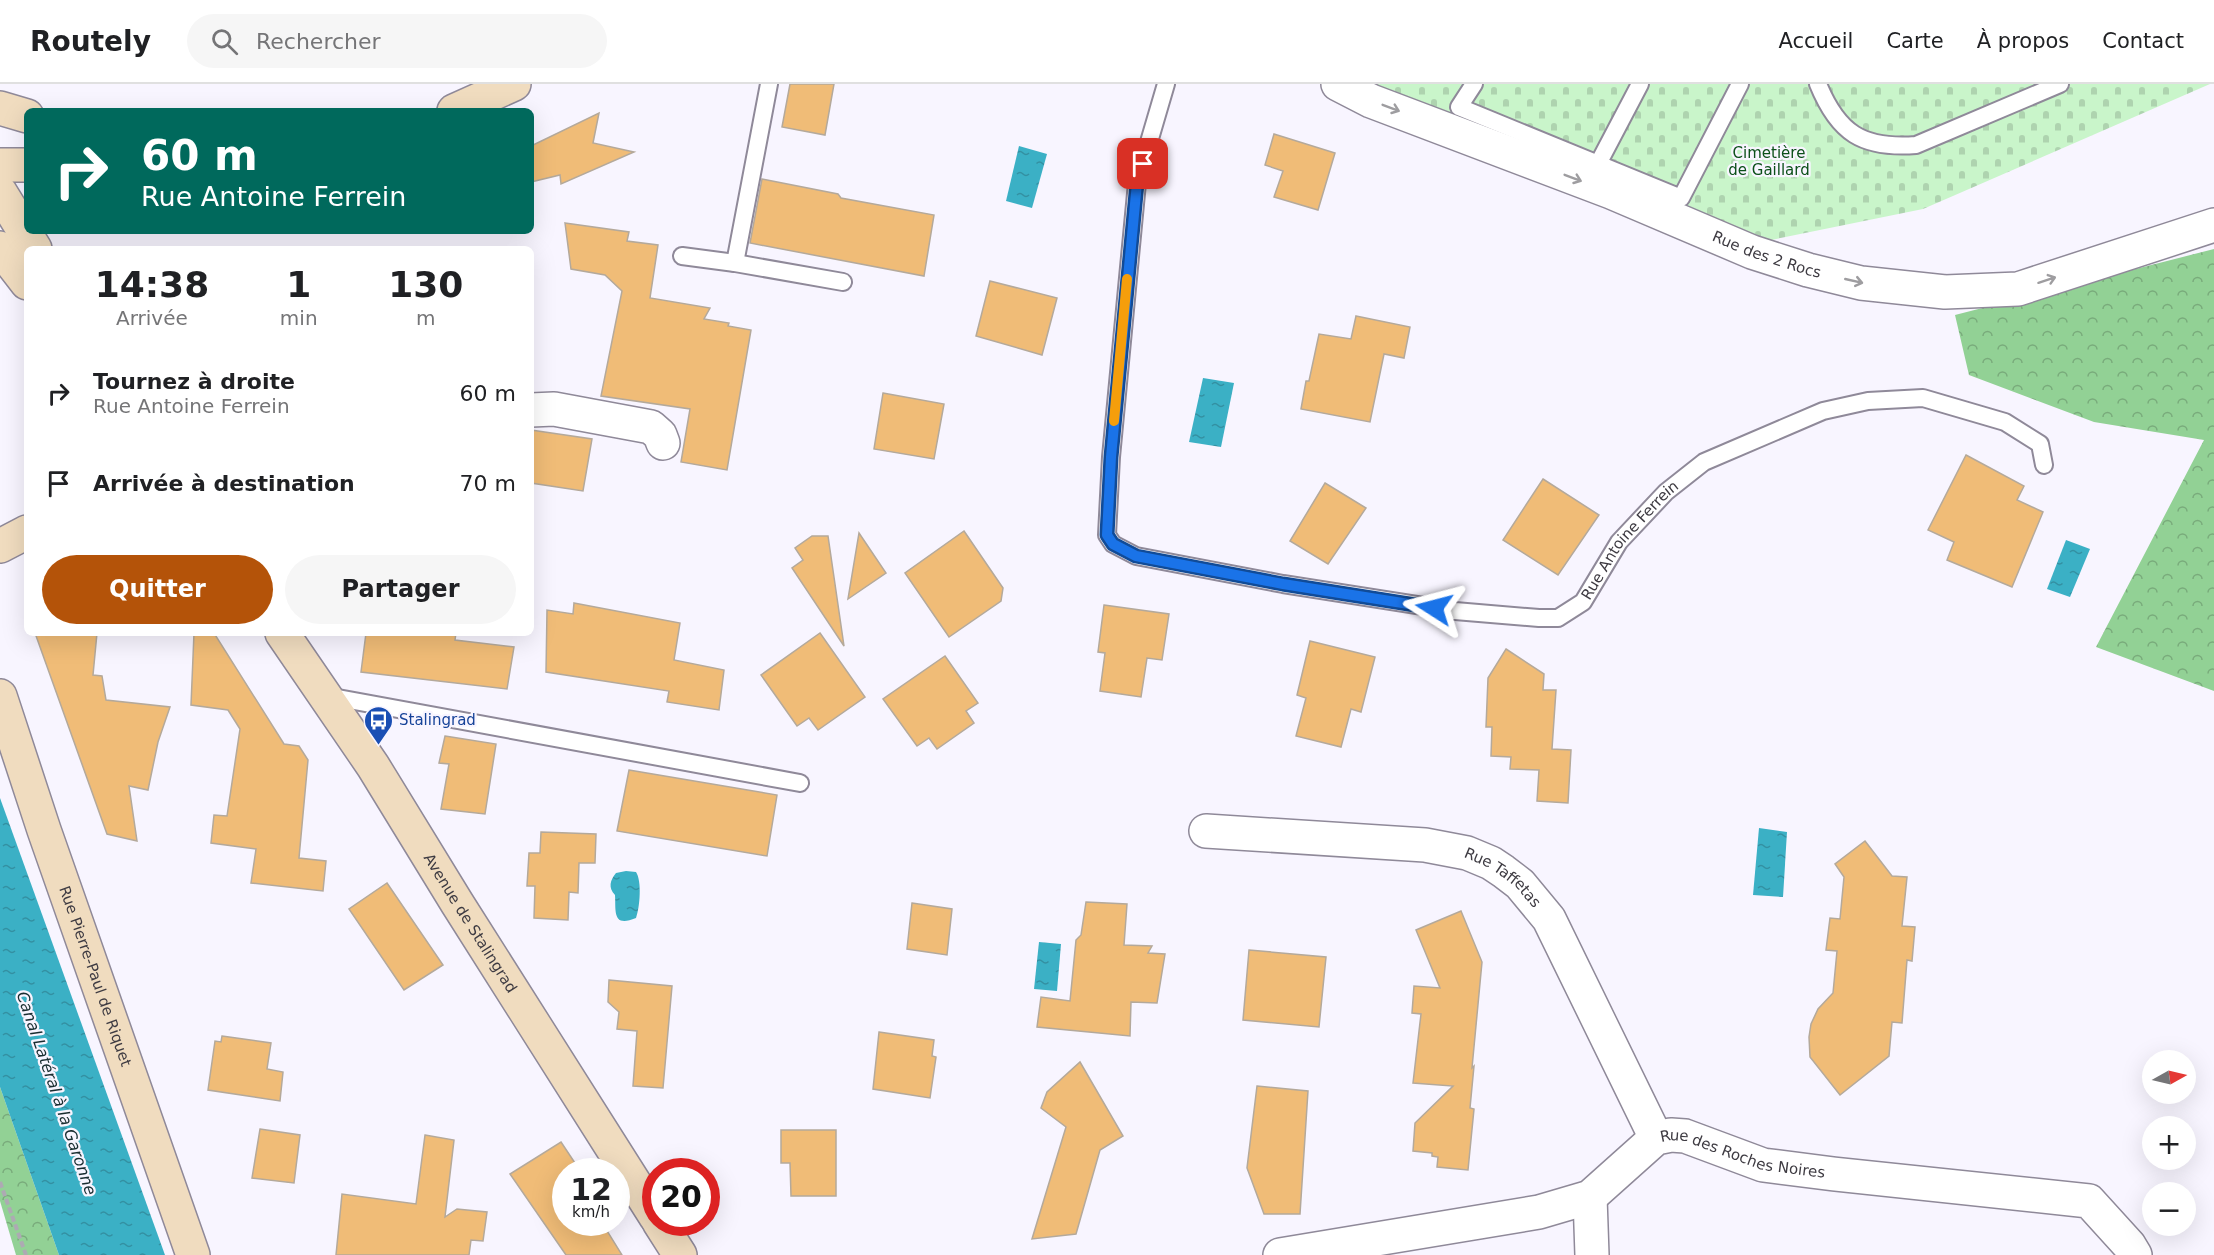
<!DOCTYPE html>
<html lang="fr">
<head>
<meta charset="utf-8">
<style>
	:root { --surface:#fff; --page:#f6f6f6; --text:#202124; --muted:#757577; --line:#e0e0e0; --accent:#b45309 }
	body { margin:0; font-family:"DejaVu Sans",sans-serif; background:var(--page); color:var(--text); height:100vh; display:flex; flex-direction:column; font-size:22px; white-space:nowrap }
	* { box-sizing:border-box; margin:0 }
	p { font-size:20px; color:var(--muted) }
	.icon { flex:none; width:33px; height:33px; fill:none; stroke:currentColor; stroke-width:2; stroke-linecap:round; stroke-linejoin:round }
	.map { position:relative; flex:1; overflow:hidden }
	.details { position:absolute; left:24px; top:162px; width:510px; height:390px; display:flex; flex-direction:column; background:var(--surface); border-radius:9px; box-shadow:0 6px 24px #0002 }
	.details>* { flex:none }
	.top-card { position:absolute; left:24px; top:24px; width:510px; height:126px; border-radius:9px; box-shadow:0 6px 24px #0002; background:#00695c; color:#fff; overflow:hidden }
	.needle { width:39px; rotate:82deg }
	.fabs { position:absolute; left:2142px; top:966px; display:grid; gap:12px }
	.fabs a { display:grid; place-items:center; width:54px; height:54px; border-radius:50%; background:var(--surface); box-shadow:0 6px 24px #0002; font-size:30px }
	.speed { position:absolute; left:552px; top:1074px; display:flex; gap:12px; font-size:30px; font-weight:700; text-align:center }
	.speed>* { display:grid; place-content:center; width:78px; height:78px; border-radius:50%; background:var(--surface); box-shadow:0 6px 24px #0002; line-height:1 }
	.speed small { font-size:15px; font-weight:400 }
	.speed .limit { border:9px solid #d22; background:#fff; color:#111 }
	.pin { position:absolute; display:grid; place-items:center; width:51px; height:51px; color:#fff; margin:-26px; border-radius:12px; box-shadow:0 3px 9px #0006 }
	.me { position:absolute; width:66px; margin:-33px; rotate:279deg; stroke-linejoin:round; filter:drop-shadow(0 0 4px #0008) }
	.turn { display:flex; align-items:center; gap:21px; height:126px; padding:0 18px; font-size:27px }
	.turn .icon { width:78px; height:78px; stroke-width:2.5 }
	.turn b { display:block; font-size:42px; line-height:51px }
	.eta { display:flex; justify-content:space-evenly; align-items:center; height:102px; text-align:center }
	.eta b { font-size:36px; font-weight:700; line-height:42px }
	.action { display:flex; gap:12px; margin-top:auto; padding:12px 18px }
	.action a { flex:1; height:69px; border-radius:36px; background:var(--accent); color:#fff; font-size:24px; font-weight:700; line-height:69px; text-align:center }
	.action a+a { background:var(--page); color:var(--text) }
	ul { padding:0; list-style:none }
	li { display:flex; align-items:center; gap:18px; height:90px; padding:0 18px }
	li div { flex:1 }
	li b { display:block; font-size:22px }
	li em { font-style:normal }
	header { display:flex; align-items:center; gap:36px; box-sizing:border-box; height:84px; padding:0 30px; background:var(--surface); border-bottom:2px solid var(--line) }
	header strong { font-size:28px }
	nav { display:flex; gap:33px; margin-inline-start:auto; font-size:21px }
	.search { width:420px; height:54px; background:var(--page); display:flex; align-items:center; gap:15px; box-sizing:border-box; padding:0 21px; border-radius:33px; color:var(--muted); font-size:22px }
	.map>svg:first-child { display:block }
	.forest { fill:url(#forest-crowns) }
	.cemetery { fill:url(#cemetery-stones) }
	.water { fill:url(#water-ripples) }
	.building { fill:#f0bc77; stroke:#b4a99b; stroke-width:1.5 }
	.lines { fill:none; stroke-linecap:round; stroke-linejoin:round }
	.lane-casing { stroke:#8f8999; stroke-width:20 }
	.street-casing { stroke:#8f8999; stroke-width:36 }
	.secondary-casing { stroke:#8f8999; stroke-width:36 }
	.path { stroke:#adaab3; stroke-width:4; stroke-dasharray:6 3; stroke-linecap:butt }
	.lane { stroke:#fff; stroke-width:16 }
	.street { stroke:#fff; stroke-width:33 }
	.secondary { stroke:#f0dcbf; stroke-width:33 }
	.oneway { stroke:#9e9da0 }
	.route-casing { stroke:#114b97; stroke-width:15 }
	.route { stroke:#1a73e8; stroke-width:10 }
	.slow { stroke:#f59e0b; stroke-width:10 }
	.labels { text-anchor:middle; stroke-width:4.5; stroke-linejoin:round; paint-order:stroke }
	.park-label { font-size:15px; fill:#0b5019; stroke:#f8f5ff }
	.street-label { font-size:15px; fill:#3e3b42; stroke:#f8f5ff }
	.transit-label { font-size:15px; fill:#164399; stroke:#f8f5ff; text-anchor:start }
	.water-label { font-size:16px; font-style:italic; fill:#192d31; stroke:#f8f5ff }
</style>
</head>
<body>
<header>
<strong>Routely</strong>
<div class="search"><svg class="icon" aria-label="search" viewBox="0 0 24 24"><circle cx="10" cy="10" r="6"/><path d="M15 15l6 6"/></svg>Rechercher</div>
<nav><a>Accueil</a><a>Carte</a><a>À propos</a><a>Contact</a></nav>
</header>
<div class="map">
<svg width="2214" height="1171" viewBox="0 0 2214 1171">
	<defs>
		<pattern id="forest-crowns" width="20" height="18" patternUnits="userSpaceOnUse" patternTransform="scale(1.5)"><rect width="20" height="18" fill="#92d195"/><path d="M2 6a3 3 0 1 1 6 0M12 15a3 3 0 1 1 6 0" fill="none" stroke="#79ab7b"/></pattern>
		<pattern id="cemetery-stones" width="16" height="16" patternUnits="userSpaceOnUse" patternTransform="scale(1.5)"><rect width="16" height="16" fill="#c9f5ca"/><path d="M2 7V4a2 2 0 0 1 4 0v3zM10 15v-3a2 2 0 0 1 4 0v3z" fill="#aed3af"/></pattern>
		<pattern id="water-ripples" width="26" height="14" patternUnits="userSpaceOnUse" patternTransform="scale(1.5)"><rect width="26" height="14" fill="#3bb0c5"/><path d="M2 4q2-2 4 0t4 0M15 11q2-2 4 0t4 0" fill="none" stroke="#3390a2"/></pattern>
	</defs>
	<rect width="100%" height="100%" fill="#f8f5ff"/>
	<!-- forest -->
	<g class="forest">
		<polygon points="2214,165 2214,607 2096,563 2204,356 2094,338 1969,291 1955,231"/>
		<polygon points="0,1003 59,1171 16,1171 0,1117"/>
	</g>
	<!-- cemetery -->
	<polygon class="cemetery" points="1371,0 2210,0 1923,125 1761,158"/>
	<!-- water -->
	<g class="water">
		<polygon points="1019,62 1047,70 1032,124 1006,117"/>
		<polygon points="1203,294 1234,299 1221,363 1189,358"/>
		<polygon points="2066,456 2090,465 2070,513 2047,505"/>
		<polygon points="0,714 165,1171 59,1171 0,1003"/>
		<polygon points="1759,744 1787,748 1783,813 1753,811"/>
		<path d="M626,787L636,788C642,797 640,823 636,834C612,844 616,827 615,811C608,804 610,796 616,789Z"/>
		<polygon points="1039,858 1061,860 1057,907 1034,905"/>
	</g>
	<!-- building -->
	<g class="building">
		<polygon points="790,0 834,0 825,51 782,43"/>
		<polygon points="599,29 593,59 634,68 561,100 560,91 531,98 531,62"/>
		<polygon points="1274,50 1335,69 1318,126 1274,113 1283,87 1265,81"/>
		<polygon points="762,95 838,110 841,114 934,131 924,192 750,159"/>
		<polygon points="565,139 629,148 627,157 658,161 650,214 710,224 704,235 729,239 728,242 751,246 727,386 681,378 690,325 601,312 622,207 605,191 571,185"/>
		<polygon points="990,197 1057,214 1042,271 976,252"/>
		<polygon points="1356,232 1410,243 1404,274 1384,270 1370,338 1301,325 1306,297 1309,297 1319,250 1351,255"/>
		<polygon points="883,309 944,320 934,375 874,365"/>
		<polygon points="531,346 592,355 583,407 531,399"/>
		<polygon points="1966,371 2024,402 2017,416 2043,428 2012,503 1947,476 1954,458 1928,446"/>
		<polygon points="1543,395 1599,431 1558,491 1503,456"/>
		<polygon points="1325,399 1366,424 1328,480 1290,457"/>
		<polygon points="964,447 1003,504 1001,517 949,553 905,489"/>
		<polygon points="859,449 886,489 848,515"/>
		<polygon points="812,452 828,452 844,562 792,484 803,476 795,464"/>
		<polygon points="574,519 680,539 674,576 724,586 719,626 667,618 669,607 546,588 547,526 573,530"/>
		<polygon points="1104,521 1169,530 1162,576 1147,574 1141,613 1100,607 1105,569 1098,568"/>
		<polygon points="35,549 97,549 93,591 102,592 106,616 170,623 158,658 148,706 129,702 137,757 107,750"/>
		<polygon points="194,549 214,549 284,660 299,662 308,676 299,774 326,777 323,807 251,799 256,765 211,759 214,731 227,732 240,645 228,626 191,621"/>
		<polygon points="366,549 456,549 455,556 514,563 507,605 361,588"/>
		<polygon points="820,549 865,613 818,646 809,634 797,642 761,591"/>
		<polygon points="1310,557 1375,573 1361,628 1351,625 1341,663 1296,652 1306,614 1297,611"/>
		<polygon points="1506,565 1544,590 1543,606 1556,606 1552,665 1571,666 1568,719 1537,717 1539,686 1510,685 1511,673 1491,672 1492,643 1486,643 1488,594"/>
		<polygon points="945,572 978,619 966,627 974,639 937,665 929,654 917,662 883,615"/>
		<polygon points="445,652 496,660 485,730 441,725 449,680 439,679"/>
		<polygon points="629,686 777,711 767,772 617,747"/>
		<polygon points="541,748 596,750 595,779 579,779 578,809 569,808 568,836 534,834 535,802 527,802 529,769 540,769"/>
		<polygon points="1865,757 1892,792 1907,793 1902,842 1915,843 1912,877 1907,876 1902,939 1892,938 1889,972 1840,1011 1810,973 1809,953 1811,940 1818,925 1833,909 1837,867 1826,866 1830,834 1840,835 1844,793 1835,780"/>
		<polygon points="387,799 443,881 404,906 349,825"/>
		<polygon points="1086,818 1127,820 1124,861 1152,862 1148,869 1165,870 1157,919 1131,918 1130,952 1037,943 1041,913 1070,917 1076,856 1081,851"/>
		<polygon points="912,819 952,825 947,871 907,865"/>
		<polygon points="1461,827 1482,878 1472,984 1474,982 1470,1024 1474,1025 1468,1086 1437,1083 1438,1073 1432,1072 1432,1069 1413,1067 1415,1039 1453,1002 1413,999 1421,930 1412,929 1414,902 1440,904 1416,846"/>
		<polygon points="1249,866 1326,873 1319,943 1243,936"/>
		<polygon points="609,896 672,902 663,1004 633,1002 637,947 617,945 619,928 608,918"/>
		<polygon points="879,948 934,956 932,972 936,973 930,1014 873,1005"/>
		<polygon points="222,952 271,959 267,985 283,988 280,1017 208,1006 215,957 221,958"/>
		<polygon points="1080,978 1123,1052 1100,1066 1076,1150 1032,1155 1066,1043 1041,1024 1047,1008"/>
		<polygon points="1257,1002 1308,1007 1300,1130 1264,1130 1247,1084"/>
		<polygon points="260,1045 300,1051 294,1099 252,1094"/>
		<polygon points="781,1046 836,1046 836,1112 791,1112 790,1079 781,1079"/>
		<polygon points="425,1051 454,1056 445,1133 457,1125 487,1128 483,1157 471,1156 469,1171 336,1171 342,1110 416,1120"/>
		<polygon points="561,1058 581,1088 566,1088 566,1138 609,1138 604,1142 622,1171 566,1171 510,1090"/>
	</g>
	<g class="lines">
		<defs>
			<g id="lane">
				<path id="s1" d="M1166,0L1137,99L1111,373L1107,451L1113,460L1136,472L1283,500L1455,527L1539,534H1558L1583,518L1619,458L1666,408L1704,378L1823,327L1868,317L1923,314L2005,338L2040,360L2044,381"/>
				<polyline points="1474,0 1459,23 1598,80"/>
				<polyline points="1640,0 1598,80 1681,114 1740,0"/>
				<path d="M1818,0C1838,49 1862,65 1916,61L2060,0"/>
				<polyline points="682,172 735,179 843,198"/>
				<polyline points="735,179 769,0"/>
				<polyline points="327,612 800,699"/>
			</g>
			<g id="street">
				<path id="s2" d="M1338,0L1371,17L1611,108L1752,168L1808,186L1861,199L1945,208L2018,205L2214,141"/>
				<polyline points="531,326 554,325 651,343 660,351 663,359"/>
				<path id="s3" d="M1206,747L1425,761L1467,769L1491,779L1503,787L1520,800L1549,835L1656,1054"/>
				<polyline points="1590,1113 1592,1171"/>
				<path id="s4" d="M1280,1171L1539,1128L1590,1113L1656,1054L1671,1051L1685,1052L1763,1081L1834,1090L2089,1117L2129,1161L2135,1171"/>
			</g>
			<g id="secondary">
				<polyline points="0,24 27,32"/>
				<polyline points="454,27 514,0"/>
				<polyline points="0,81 27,81"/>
				<polyline points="0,108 35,165"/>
				<polyline points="0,164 27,199"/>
				<polyline points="0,462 27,448"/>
				<path id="s5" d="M282,549L373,682L457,819L656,1133"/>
				<path id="s6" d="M0,612L44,746L193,1171"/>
				<polyline points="659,1138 680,1171"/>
			</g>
		</defs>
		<!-- lane casing -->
		<use href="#lane" class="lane-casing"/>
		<!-- street casing -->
		<use href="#street" class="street-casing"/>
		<!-- secondary casing -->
		<use href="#secondary" class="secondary-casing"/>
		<!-- path -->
		<polyline class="path" points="0,1098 26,1171"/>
		<!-- lane -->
		<use href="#lane" class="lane"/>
		<!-- street -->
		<use href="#street" class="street"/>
		<!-- secondary -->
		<use href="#secondary" class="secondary"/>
	</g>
	<!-- one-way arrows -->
	<defs><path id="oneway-shaft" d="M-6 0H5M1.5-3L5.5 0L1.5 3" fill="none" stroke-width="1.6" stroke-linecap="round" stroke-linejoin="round" transform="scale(1.5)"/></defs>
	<g class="oneway">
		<use href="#oneway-shaft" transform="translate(1391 24) rotate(21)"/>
		<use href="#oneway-shaft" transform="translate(1573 94) rotate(21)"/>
		<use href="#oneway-shaft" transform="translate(2047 196) rotate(-18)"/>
		<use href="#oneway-shaft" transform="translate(1854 197) rotate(13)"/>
	</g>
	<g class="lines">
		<defs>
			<polyline id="route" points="1143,80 1137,99 1111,373 1107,451 1113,460 1136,472 1283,500 1434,524"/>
		</defs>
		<!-- route casing -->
		<use href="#route" class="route-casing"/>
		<!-- route -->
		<use href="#route" class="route"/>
		<!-- slow -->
		<polyline class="slow" points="1114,337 1127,195"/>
	</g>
	<!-- icons -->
	<defs>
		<symbol id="bus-pin" viewBox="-11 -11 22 30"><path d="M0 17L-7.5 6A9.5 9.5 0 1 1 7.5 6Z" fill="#1a4fb4" stroke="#f8f5ff"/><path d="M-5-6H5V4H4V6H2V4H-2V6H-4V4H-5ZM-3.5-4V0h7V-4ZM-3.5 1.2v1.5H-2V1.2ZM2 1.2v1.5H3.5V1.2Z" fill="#fff"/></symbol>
	</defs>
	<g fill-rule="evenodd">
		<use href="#bus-pin" x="362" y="620" width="33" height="45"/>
	</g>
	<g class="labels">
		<!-- park labels -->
		<g class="park-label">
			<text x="1769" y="74">Cimetière<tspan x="1769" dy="17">de Gaillard</tspan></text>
		</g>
		<!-- street labels -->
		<g class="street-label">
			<text dy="5" stroke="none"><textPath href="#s2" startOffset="462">Rue des 2 Rocs</textPath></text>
			<text dy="5" stroke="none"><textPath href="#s1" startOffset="1028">Rue Antoine Ferrein</textPath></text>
			<text dy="5" stroke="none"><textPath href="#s3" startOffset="306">Rue Taffetas</textPath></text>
			<text dy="5" stroke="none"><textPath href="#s5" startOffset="346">Avenue de Stalingrad</textPath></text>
			<text dy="5" stroke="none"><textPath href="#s6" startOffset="296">Rue Pierre-Paul de Riquet</textPath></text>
			<text dy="5" stroke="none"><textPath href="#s4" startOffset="494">Rue des Roches Noires</textPath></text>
		</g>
		<!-- transit labels -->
		<g class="transit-label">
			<text x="399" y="641">Stalingrad</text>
		</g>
		<!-- water labels -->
		<g class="water-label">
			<text transform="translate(57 1009) rotate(71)" y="6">Canal Latéral à la Garonne</text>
		</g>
	</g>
</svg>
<div class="fabs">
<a><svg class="needle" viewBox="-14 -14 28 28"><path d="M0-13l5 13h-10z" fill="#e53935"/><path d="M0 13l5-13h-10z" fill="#757577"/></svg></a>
<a>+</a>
<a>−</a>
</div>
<div class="speed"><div>12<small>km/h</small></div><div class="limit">20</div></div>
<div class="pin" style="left:1143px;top:80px;background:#d93025"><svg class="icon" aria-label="arrive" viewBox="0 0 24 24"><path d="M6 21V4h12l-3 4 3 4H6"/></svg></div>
<svg class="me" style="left:1434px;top:524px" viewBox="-20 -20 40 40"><path d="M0-17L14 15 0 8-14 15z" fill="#1a73e8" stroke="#fff" stroke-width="4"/></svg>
<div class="top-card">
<div class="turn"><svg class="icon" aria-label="right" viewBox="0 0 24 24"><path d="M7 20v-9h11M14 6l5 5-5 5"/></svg><div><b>60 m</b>Rue Antoine Ferrein</div></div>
</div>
<section class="details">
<div class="eta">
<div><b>14:38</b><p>Arrivée</p></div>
<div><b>1</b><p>min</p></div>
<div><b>130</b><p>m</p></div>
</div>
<ul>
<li><svg class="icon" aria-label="right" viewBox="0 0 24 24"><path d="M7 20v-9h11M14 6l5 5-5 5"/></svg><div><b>Tournez à droite</b><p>Rue Antoine Ferrein</p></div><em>60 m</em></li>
<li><svg class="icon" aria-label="arrive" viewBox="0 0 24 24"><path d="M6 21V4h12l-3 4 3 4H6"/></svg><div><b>Arrivée à destination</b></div><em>70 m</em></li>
</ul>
<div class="action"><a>Quitter</a><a>Partager</a></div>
</section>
</div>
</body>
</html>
